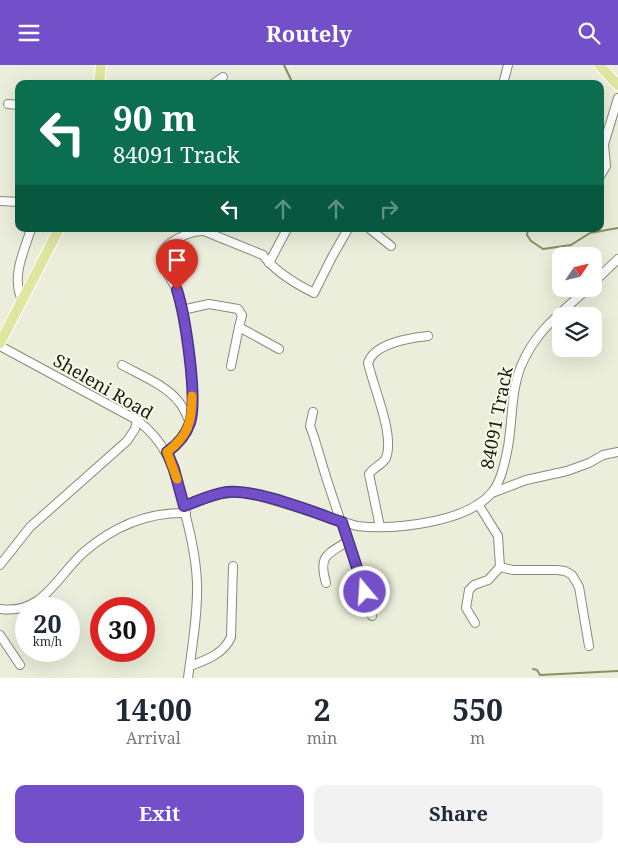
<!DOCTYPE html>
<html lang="en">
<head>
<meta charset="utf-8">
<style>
	:root { --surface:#fff; --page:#f2f2f3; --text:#1f2937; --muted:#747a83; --accent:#7350ca }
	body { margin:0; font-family:"Noto Serif",serif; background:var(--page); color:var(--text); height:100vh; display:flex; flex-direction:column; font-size:19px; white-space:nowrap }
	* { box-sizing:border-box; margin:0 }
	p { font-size:16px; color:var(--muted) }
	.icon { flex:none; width:28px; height:28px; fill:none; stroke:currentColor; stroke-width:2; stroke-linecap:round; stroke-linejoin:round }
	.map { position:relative; height:613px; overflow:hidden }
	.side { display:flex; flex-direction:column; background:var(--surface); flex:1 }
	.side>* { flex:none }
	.hud { position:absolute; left:15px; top:15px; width:589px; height:152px; border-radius:10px; box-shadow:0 5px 20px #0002; background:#0b6e4f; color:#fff; overflow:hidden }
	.needle { width:32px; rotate:55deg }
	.fabs { position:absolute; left:552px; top:182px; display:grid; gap:10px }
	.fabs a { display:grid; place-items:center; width:50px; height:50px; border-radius:10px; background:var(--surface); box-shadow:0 5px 20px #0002; font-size:25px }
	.speed { position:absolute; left:15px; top:532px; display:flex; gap:10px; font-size:25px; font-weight:700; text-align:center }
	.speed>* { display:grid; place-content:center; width:65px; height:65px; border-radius:50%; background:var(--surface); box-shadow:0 5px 20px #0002; line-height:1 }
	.speed small { font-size:12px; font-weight:400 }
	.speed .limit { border:8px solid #d22; background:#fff; color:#111 }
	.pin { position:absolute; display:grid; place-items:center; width:42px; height:42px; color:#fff; margin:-51px -21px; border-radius:50% 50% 50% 0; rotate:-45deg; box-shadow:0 0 5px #0007 }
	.pin .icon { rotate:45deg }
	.me { position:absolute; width:55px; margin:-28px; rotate:342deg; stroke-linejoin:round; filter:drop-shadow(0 0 4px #0008) }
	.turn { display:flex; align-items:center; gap:18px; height:105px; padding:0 15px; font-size:22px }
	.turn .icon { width:65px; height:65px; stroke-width:2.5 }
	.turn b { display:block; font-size:35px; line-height:42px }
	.lanes { display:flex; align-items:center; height:48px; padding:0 15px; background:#0003; justify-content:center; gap:25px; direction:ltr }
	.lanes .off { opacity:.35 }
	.eta { display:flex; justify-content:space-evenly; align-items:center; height:85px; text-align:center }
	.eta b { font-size:30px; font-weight:700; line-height:35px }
	.primary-button { display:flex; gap:10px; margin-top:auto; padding:10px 15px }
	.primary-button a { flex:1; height:58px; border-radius:10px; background:var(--accent); color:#fff; font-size:20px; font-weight:700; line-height:58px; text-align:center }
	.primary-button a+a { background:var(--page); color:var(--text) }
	header { display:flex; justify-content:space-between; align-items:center; height:65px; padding:0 15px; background:var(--accent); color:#fff; font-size:22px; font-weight:700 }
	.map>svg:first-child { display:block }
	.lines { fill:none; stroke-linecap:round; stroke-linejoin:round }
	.stream { stroke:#8c9060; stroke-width:2 }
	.minor-casing { stroke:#888a78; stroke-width:10 }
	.major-casing { stroke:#fff; stroke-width:12 }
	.minor { stroke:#fff; stroke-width:8 }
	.major { stroke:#e0e5a0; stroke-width:10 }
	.route-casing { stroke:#4b3483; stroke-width:12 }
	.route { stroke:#7350ca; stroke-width:9 }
	.slow { stroke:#f59e0b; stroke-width:9 }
	.labels { text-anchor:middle; stroke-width:4; stroke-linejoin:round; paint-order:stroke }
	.street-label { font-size:18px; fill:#1d1e17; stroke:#f9fbe7 }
</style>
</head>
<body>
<header><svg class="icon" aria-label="menu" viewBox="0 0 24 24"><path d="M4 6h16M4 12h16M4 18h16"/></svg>Routely<svg class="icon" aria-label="search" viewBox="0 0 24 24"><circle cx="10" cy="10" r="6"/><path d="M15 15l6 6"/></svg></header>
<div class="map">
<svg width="618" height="613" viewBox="0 0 618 613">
	<rect width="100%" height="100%" fill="#ebeeda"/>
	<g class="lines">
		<!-- stream -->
		<g class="stream">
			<polyline points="284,0 293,19"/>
			<polyline points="528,164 527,170 531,176 543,184 571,180 590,168 618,163"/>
			<polyline points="533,604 537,605 540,610 618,606"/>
		</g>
		<defs>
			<g id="minor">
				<polyline points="213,19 223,12"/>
				<polyline points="503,19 508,0"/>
				<polyline points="8,39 19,40"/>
				<polyline points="600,111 606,101 604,79 618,33"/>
				<polyline points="0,136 19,137"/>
				<polyline points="370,164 391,181"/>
				<polyline points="269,198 287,164"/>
				<polyline points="594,217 618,194"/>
				<path d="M22,235C11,212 24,186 31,164"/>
				<polyline points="182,245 209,239 238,244 242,250 239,262 279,284"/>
				<path d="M0,281L137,355C167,378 173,401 182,436C189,463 196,490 197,518C198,549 192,582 188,613"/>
				<path d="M122,300C140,310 166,320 179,337C184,343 187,351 190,358"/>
				<polyline points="231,301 239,262"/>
				<polyline points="313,347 310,361 314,372 326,412 372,551"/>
				<path d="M167,387C177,380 186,370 190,358C197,335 186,250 177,226C174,217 160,200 161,192C162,178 191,165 204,166L263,190C275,207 296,219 314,228L332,192L348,164"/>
				<polyline points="492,428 526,415 567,406 589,398 603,390 618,387"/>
				<polyline points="478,439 498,471 500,502 513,505 557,505 565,506 572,510 579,522 589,581"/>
				<path d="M183,441C208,433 224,425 250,428L357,461C393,465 469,458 493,426C501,415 504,401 507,387C513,359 510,329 521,301C536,265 560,249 587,224"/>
				<path d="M380,462L369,409C374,402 382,400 386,393C395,370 373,321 368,298C374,278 410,273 428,271"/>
				<polyline points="0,500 30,462 127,376 135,364 137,355"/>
				<path d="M326,518C318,490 327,490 348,476"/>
				<path d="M0,544C43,550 57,511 84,487C113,462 148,447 186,448"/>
				<polyline points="475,558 466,543 469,525 474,520 488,515 500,502"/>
				<polyline points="0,570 20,600"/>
				<path d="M190,601C206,595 224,589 231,572L233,501"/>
			</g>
			<g id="major">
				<polyline points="599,0 618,20"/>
				<polyline points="99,19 101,0"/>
				<polyline points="0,278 59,164"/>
			</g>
		</defs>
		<!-- minor casing -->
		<use href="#minor" class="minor-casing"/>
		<!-- major casing -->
		<use href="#major" class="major-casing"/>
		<!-- minor -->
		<use href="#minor" class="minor"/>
		<!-- major -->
		<use href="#major" class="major"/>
	</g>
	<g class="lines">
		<defs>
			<path id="route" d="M177,225C185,250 198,333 190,358C186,370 177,380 167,387L174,404L184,441C198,436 212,429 227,427C257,424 313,447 342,457L365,527"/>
		</defs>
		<!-- route casing -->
		<use href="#route" class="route-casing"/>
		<!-- route -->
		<use href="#route" class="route"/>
		<!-- slow -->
		<path class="slow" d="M177,414L167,387C188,371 192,357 192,331"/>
	</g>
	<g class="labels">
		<!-- street labels -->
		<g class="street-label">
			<text transform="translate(103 322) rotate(30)" y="6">Sheleni Road</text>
			<text transform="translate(497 353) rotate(-79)" y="6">84091 Track</text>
		</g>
	</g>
</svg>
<div class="fabs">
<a><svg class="needle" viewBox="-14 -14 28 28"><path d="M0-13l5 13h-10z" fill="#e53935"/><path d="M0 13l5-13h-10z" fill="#747a83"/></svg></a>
<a><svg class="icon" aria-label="layers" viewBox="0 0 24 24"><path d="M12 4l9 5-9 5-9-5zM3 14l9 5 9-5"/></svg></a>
</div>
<div class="speed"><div>20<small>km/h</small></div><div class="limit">30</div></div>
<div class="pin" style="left:177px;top:225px;background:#d93025"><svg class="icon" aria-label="arrive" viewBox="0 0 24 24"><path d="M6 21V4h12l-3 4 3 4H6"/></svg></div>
<svg class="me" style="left:365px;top:527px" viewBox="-20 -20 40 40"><circle r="17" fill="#7350ca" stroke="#fff" stroke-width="3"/><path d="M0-11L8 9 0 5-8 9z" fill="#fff"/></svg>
<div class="hud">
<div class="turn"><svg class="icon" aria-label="left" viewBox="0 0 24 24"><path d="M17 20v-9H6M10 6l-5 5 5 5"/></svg><div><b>90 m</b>84091 Track</div></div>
<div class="lanes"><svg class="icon" aria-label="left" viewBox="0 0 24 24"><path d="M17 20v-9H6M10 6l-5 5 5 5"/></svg><svg class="icon off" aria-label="ahead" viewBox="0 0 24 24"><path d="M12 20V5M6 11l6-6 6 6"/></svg><svg class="icon off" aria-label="ahead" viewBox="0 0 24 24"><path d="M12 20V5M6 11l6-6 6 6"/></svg><svg class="icon off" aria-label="right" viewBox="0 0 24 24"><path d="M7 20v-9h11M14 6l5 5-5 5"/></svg></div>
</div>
</div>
<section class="side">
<div class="eta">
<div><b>14:00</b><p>Arrival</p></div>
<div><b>2</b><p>min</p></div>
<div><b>550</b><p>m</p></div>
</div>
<div class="primary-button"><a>Exit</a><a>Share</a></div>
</section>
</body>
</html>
